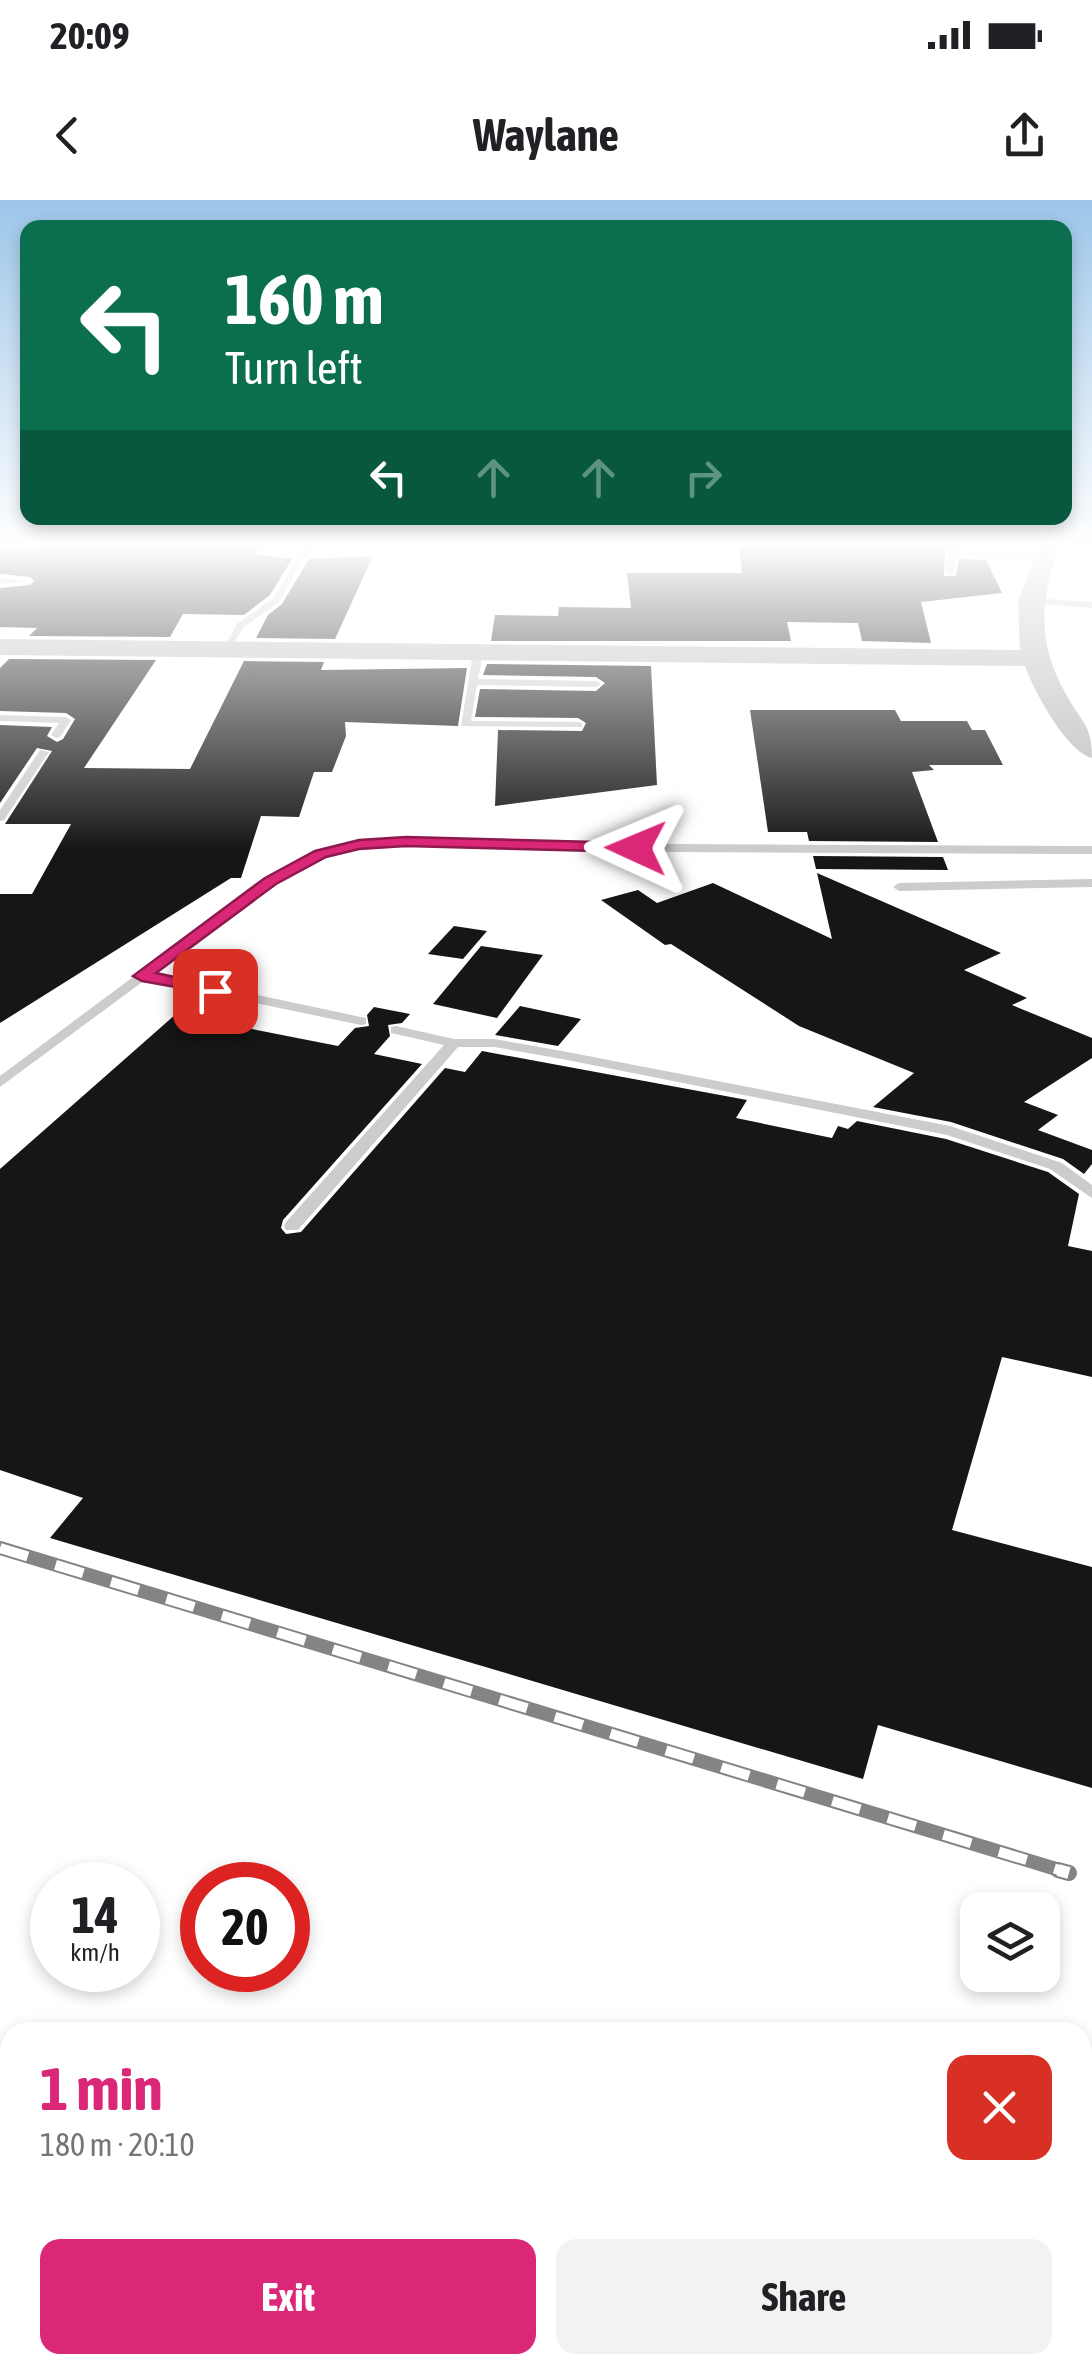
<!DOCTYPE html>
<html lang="en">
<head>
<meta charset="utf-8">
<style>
	:root { --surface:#fff; --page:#f2f2f2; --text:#202124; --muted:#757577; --accent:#db2777 }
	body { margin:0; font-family:"Asap Condensed",sans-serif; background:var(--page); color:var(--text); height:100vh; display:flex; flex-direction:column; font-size:38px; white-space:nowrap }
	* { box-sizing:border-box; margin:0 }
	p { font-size:32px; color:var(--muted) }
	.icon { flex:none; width:55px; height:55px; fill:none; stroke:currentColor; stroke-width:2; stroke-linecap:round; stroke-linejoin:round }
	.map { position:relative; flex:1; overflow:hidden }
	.side { position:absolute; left:0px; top:1822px; width:1092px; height:352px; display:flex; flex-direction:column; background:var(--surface); border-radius:30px 30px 0 0; box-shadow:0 5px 15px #0003 }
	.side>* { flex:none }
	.top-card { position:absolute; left:20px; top:20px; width:1052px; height:305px; border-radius:20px; box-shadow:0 5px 15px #0003; background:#0b6e4f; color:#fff; overflow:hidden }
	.fabs { position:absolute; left:960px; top:1692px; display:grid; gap:20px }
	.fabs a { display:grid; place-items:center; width:100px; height:100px; border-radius:20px; background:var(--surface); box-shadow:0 5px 15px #0003; font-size:50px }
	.speed { position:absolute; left:30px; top:1662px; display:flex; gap:20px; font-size:50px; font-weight:700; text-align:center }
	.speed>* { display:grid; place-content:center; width:130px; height:130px; border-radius:50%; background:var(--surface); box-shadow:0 5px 15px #0003; line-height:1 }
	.speed small { font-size:25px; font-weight:400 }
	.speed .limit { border:15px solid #d22; background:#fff; color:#111 }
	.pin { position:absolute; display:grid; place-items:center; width:85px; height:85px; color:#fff; margin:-42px; border-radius:20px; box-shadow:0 5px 15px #0006 }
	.me { position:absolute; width:110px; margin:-55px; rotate:271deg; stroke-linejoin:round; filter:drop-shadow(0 0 8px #0008) }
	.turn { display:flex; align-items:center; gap:35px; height:210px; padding:0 40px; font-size:45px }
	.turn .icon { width:130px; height:130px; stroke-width:2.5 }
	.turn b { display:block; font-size:70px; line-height:85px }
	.lanes { display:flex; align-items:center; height:95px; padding:0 40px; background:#0003; justify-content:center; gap:50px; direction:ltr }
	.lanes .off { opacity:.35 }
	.round { display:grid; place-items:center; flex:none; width:105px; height:105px; border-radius:20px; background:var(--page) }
	.summary { display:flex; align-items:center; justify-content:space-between; height:170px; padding:0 40px }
	h1 { font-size:60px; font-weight:700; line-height:75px; color:var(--accent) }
	.button { display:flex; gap:20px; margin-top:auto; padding:20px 40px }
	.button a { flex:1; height:115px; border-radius:20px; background:var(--accent); color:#fff; font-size:40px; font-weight:700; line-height:115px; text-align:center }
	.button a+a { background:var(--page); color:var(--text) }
	.status { display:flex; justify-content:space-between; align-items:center; height:70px; padding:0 50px; background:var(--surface); direction:ltr }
	.status svg { height:28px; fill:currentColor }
	header { display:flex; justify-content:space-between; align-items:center; height:130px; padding:0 40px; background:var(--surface); font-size:45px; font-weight:700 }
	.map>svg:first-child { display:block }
	.building { fill:#161616 }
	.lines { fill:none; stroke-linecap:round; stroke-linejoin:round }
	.lane { fill:#ccc; fill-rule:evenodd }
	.secondary { fill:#b9b9b9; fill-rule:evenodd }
	.rail-far1-casing { stroke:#848484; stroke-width:14 }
	.rail-casing { stroke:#848484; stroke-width:16 }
	.rail-far1 { stroke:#fff; stroke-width:10; stroke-dasharray:29; stroke-linecap:butt }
	.rail { stroke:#fff; stroke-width:12; stroke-dasharray:36; stroke-linecap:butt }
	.route { fill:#db2777; stroke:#8e194d; stroke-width:2.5 }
</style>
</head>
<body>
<div class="status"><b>20:09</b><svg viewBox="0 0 49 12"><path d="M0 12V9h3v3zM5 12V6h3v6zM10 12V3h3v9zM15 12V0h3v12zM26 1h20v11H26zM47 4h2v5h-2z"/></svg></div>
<header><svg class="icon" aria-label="back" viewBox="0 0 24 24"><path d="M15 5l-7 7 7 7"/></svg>Waylane<svg class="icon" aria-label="share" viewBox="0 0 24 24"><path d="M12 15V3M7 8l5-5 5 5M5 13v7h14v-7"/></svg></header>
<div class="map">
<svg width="1092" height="2174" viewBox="0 0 1092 2174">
	<rect width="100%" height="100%" fill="#fff"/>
	<!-- building -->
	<g class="building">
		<polygon points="0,346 260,346 255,354 292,359 270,395 244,415 183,414 170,437 29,436 37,428 0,427 0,388 30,385 34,381 30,377 0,374"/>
		<polygon points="739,346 945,346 944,376 956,376 959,359 986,360 1002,393 921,402 931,443 862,441 858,423 787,422 791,441 491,441 495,415 558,416 559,407 631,408 627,373 742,373"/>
		<polygon points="373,356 335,439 256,438 268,415 282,404 309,359"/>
		<polygon points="9,459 156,460 84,568 190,569 244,461 324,462 321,470 467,468 458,526 345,522 346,536 332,572 314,572 299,617 261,616 241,678 231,678 0,823 0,694 32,694 71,624 5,624 52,551 37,548 0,603 0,525 52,527 47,536 57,542 63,539 75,519 66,513 0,511 0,468"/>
		<polygon points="487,464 651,466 657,585 495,606 498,530 582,531 586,523 578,518 475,517 480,489 596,491 605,483 596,477 483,475"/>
		<polygon points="750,510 895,510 901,521 967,521 972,530 985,530 1003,565 929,565 934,570 912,572 938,642 809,641 807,632 768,632"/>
		<polygon points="813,656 943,657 948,670 816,669"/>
		<polygon points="817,673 1001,753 964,770 1027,798 1012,805 1092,838 1092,858 1024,902 1058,915 1038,930 1092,950 1092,964 1084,974 1063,959 951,922 873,907 914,873 799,826 671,744 665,745 601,700 638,690 657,703 713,683 832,739"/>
		<polygon points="454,726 487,731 463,759 428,754"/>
		<polygon points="481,746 543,755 497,818 433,804"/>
		<polygon points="520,806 581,819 558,846 495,835"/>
		<polygon points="374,807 410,814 402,823 388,825 390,836 374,854 422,864 283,1020 281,1028 286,1034 301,1032 445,868 465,872 482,851 747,900 736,918 832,938 838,926 848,929 857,921 946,939 1048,972 1079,994 1068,1046 1092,1051 1092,1177 1002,1157 952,1330 1092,1367 1092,1588 878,1525 863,1579 50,1338 83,1298 0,1270 0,969 176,814 338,846 355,828 369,826 367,815"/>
	</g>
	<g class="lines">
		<!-- lane -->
		<g class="lane">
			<polygon points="304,346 311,347 279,402 243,428 228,452 222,452 237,424 273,398"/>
			<polygon points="949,346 957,346 957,350 1047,357 1043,359 956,355 954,373 950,375 946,373"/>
			<polygon points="0,378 30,381 0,384"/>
			<polygon points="1031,398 1092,402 1092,408 1028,403"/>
			<polygon points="478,450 483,453 478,479 596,481 601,484 596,487 477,485 471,521 578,522 582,523 582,527 461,526 473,453"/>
			<polygon points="0,515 66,517 71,520 60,537 56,538 51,535 59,523 0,521"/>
			<polygon points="40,550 49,552 4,620 0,621 0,610"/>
			<polygon points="406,638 674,644 1092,646 1092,654 674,652 406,646 359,649 325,657 274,684 153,773 361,817 366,818 366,824 361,825 145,780 0,887 0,876 266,678 317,651 359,641"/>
			<polygon points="1092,679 1092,687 899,691 893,687 899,683"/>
			<polygon points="396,826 454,839 494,839 562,851 950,926 1062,963 1092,985 1092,998 1050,969 947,935 562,859 494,847 458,847 298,1030 286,1030 284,1026 286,1022 444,845 391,833 391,827"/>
		</g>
		<!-- secondary -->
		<path class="secondary" d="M1038,346H1060C1039,399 1037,445 1067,496C1082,523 1092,525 1092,558C1066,551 1034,491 1025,466L0,455V439L1020,450L1018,403Z"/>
		<defs>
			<polyline id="rail-far1" points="0,1348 1066,1672"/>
			<polyline id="rail" points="1058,1670 1069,1673"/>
		</defs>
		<!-- rail-far1 casing -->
		<use href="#rail-far1" class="rail-far1-casing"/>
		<!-- rail casing -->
		<use href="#rail" class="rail-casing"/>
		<!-- rail-far1 -->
		<use href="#rail-far1" class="rail-far1"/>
		<!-- rail -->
		<use href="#rail" class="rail"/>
	</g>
	<!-- sky -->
	<linearGradient id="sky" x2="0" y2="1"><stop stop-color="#9cc6e9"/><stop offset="0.53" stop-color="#fff"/><stop offset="1" stop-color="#fff" stop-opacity="0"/></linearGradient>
	<rect width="1092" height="650" fill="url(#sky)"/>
	<!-- route -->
	<polygon class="route" points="406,637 636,643 643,648 636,652 406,646 359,649 326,657 276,684 156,773 221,787 221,795 142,781 133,776 265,678 315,651 359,640"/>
</svg>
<div class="fabs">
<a><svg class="icon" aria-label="layers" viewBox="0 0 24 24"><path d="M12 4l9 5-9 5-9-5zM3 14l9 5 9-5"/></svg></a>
</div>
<div class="speed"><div>14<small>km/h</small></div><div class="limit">20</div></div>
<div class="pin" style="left:215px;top:791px;background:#d93025"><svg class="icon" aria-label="arrive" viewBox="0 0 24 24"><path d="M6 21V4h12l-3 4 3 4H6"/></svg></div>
<svg class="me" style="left:636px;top:648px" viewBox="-20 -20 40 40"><path d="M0-17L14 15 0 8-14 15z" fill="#db2777" stroke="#fff" stroke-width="4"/></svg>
<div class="top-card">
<div class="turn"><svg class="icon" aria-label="left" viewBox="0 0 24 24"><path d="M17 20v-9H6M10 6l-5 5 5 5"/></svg><div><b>160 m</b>Turn left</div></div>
<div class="lanes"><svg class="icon" aria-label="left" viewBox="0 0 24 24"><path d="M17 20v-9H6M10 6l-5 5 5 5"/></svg><svg class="icon off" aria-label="ahead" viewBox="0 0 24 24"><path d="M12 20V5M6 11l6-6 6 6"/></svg><svg class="icon off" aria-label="ahead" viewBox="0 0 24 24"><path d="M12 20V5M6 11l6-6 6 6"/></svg><svg class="icon off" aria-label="right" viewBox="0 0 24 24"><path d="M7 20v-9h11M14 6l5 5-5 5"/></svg></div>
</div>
<section class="side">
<div class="summary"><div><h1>1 min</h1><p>180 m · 20:10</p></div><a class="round" style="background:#d93025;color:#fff"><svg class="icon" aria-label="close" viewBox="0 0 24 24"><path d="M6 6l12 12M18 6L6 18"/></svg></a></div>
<div class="button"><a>Exit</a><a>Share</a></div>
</section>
</div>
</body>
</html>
